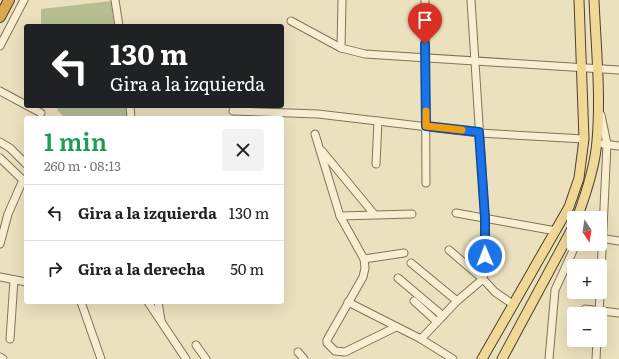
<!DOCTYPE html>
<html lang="es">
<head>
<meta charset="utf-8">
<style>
	:root { --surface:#fff; --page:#f2f2f2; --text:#222; --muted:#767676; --line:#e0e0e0 }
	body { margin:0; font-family:Literata,serif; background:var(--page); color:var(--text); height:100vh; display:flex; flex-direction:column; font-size:15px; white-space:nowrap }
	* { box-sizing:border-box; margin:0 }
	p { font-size:13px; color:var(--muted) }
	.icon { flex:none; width:22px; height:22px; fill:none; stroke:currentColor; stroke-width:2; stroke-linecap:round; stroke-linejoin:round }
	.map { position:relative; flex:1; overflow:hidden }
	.side { position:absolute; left:24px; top:116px; width:260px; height:188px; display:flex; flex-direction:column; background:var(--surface); border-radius:4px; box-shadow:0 4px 16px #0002 }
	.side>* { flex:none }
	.hud { position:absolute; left:24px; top:24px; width:260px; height:84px; border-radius:4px; box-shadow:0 4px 16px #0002; background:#202124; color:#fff; overflow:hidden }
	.needle { width:26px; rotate:168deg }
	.buttons { position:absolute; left:567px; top:211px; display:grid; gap:8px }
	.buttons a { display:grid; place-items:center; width:40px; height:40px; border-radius:4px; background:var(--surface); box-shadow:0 4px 16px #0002; font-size:20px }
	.pin { position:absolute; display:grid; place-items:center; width:34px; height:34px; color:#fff; margin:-41px -17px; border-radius:50% 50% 50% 0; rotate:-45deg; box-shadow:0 0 4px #0007 }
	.pin .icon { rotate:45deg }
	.me { position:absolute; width:44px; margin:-22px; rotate:359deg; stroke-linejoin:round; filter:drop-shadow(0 0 3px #0008) }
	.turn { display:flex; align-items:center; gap:14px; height:84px; padding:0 20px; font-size:18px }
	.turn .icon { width:52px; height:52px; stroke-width:2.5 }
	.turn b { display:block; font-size:28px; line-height:34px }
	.round { display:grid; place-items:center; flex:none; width:42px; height:42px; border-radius:4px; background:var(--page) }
	.overview { display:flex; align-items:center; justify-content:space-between; height:68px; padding:0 20px }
	h1 { font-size:24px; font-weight:600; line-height:30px; color:#1e9e55 }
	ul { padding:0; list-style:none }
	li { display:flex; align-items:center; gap:12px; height:56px; padding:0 20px; border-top:1px solid var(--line) }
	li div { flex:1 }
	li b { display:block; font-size:15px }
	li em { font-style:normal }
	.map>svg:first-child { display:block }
	.cemetery { fill:#b6be92 }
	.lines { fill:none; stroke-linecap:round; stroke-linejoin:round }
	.minor-casing { stroke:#847258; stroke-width:9 }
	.major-casing { stroke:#51402c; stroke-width:11 }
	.highway-casing { stroke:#51402c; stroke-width:12 }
	.minor { stroke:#f8eed1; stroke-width:7 }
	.major { stroke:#f0d996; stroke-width:9 }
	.highway { stroke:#dba74f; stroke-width:10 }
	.route-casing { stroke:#114b97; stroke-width:10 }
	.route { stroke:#1a73e8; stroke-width:7 }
	.slow { stroke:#f59e0b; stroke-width:7 }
</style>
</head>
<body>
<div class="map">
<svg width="619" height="359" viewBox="0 0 619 359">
	<rect width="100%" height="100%" fill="#ece1be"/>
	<!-- cemetery -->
	<g class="cemetery">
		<polygon points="111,1 114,26 41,26 41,9"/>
		<polygon points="57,106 126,106 128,118 65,118 58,111"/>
	</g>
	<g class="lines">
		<defs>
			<g id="minor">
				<polyline points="115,0 119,26"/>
				<polyline points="425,0 426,183"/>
				<polyline points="291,21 341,48 365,54 619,70"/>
				<polyline points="0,46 24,0"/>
				<polyline points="341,48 342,0"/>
				<polyline points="0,91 26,105"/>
				<polyline points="28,106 41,113"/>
				<polyline points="130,106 131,118"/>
				<polyline points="233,111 318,114 479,133 584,139"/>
				<polyline points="315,134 340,216 364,259 365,268 363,277 327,340 327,343 335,351 345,352 396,327"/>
				<polyline points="0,142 10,148 26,164"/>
				<polyline points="603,144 619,146"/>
				<polyline points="322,151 374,214"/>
				<polyline points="0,158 26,183"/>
				<polyline points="376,164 378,121"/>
				<polyline points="456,213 556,231"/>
				<polyline points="340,216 412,214"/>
				<polyline points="600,238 619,241"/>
				<polyline points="0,244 8,214 23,180"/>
				<polyline points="449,250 483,279 495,292 514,305"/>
				<polyline points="364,259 404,253"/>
				<polyline points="411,263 457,301"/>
				<polyline points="0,277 26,282"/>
				<polyline points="398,278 443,316"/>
				<polyline points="414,301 437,322"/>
				<polyline points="81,302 101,359"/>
				<polyline points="148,302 186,359"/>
				<polyline points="158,302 161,320"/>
				<polyline points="348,302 421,339 453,359"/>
				<polyline points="585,309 619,313"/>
				<polyline points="599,314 607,144 601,115"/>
				<polyline points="10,339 14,280"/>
				<polyline points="421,339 457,301 483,279 485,269 485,218 471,0"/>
				<polyline points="196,345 206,359"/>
				<polyline points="298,352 304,359"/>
				<polyline points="0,357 3,359"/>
				<polyline points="549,359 555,290 576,244"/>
				<polyline points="596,359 597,340"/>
			</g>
			<g id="major">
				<path d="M577,218C586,194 595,167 597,141C601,95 596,47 594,0"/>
				<polyline points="482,359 569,207 579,178 584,139 579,0"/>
				<polyline points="502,359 574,225"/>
			</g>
			<polyline id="highway" points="0,17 9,0"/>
		</defs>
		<!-- minor casing -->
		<use href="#minor" class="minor-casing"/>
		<!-- major casing -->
		<use href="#major" class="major-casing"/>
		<!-- highway casing -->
		<use href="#highway" class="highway-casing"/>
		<!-- minor -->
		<use href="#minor" class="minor"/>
		<!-- major -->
		<use href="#major" class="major"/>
		<!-- highway -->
		<use href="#highway" class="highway"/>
	</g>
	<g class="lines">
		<defs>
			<polyline id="route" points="425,44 426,126 479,132 485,218 485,256"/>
		</defs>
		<!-- route casing -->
		<use href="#route" class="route-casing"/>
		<!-- route -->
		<use href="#route" class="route"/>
		<!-- slow -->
		<polyline class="slow" points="426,111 426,126 462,130"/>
	</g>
</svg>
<div class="buttons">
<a><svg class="needle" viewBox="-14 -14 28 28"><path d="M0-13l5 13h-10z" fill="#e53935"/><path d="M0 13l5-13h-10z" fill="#767676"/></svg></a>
<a>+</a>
<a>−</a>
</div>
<div class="pin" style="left:425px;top:44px;background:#d93025"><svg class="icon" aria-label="arrive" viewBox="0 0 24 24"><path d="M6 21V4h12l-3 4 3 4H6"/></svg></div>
<svg class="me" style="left:485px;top:256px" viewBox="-20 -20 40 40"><circle r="17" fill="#1a73e8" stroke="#fff" stroke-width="3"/><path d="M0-11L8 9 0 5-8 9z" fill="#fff"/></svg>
<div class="hud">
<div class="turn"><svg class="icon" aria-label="left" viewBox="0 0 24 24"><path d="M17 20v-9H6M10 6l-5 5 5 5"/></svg><div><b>130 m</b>Gira a la izquierda</div></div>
</div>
<section class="side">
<div class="overview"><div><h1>1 min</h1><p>260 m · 08:13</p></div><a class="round"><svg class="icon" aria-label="close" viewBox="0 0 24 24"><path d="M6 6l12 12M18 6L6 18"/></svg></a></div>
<ul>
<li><svg class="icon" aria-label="left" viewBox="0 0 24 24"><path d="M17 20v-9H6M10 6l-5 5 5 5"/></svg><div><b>Gira a la izquierda</b></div><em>130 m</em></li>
<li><svg class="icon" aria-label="right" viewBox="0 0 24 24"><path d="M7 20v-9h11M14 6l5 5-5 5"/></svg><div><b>Gira a la derecha</b></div><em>50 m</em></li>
</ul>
</section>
</div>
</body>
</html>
